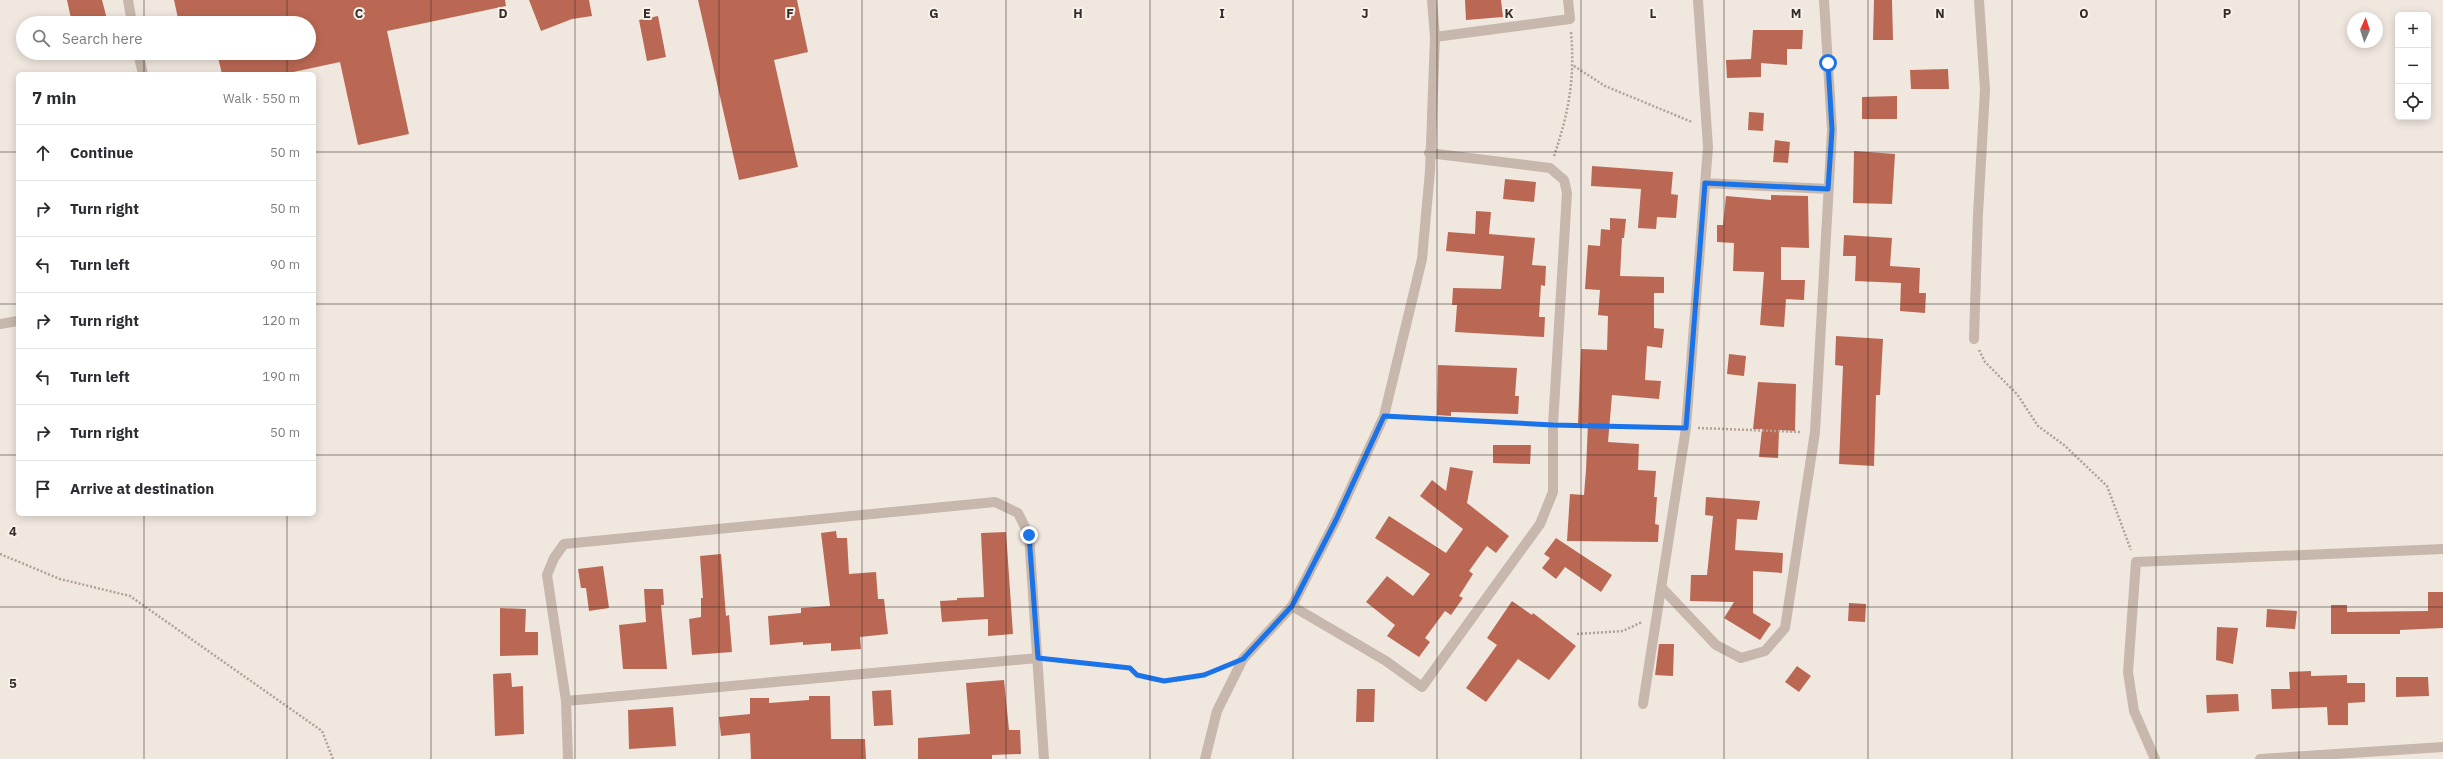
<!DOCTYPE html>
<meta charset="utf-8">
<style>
:root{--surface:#fff;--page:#f2f2f3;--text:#2b2b33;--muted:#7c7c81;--line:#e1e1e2}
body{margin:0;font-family:"IBM Plex Sans",sans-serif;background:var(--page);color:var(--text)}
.controls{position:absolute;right:12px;top:12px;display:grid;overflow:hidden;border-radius:6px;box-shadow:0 2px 10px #0003}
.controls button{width:36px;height:36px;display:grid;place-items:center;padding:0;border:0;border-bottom:1px solid var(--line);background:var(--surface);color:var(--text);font:20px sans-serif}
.compass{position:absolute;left:2347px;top:12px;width:36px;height:36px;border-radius:50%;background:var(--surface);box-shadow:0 2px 10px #0003;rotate:3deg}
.stop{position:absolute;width:12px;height:12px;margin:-9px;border:3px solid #1a73e8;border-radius:50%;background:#fff}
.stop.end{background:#1a73e8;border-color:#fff;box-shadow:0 1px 4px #0008}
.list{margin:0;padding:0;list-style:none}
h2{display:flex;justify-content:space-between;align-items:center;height:52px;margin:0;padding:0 16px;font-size:17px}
h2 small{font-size:13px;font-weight:400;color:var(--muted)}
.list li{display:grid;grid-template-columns:26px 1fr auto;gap:12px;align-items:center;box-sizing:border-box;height:56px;padding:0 16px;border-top:1px solid var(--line)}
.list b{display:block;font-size:15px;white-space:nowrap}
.list em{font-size:13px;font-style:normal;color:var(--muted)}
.icon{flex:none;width:22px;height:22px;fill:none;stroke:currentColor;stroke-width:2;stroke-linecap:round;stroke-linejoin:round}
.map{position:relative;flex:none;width:2443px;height:759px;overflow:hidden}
.search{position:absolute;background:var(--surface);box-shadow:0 2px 10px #0003;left:16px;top:16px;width:300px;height:44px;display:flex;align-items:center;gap:10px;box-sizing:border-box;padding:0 14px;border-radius:22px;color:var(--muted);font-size:15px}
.panel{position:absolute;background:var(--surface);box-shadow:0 2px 10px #0003;left:16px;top:72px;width:300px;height:444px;border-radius:6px}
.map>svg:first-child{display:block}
.building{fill:#ba6853}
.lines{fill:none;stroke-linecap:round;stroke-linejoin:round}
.path{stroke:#b3a196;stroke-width:2.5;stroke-dasharray:2 2;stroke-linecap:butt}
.minor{stroke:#c7b7ac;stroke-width:10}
.route{stroke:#1a73e8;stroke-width:5}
.grid{fill:none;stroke:#362d2a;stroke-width:1;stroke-opacity:0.55}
.grid-label{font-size:13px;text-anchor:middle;font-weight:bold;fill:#362d2a;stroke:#f8f2eb;stroke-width:4;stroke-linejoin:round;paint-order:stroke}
</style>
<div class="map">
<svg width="2443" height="759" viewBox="0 0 2443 759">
<rect width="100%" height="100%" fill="#f0e7df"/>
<!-- building -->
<path class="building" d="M67 0H102L108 23H72Z
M174 0H505L506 6 387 31 409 134 358 145 340 62 284 74H222L217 53H309V23H179Z
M529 0H589L592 16 572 19 541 31Z
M698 0H797L808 52 774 60 798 167 739 180Z
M1465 0H1501L1503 17 1466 20Z
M1874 0H1892L1893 40H1873Z
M658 16 666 57 647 61 639 20Z
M1753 30H1803L1802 49H1787V65L1761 63V77L1727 78 1726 60 1751 59Z
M1948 69 1949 89H1911L1910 70Z
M1897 96V119H1862V97Z
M1749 112 1764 113 1763 131 1748 130Z
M1775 140 1790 142 1788 163 1773 162Z
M1854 151 1895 154 1892 204 1853 203Z
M1592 166 1673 172 1671 194 1678 195 1676 218 1657 217 1656 229 1638 228 1641 189 1591 186Z
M1505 179 1536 182 1534 202 1503 199Z
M1771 195 1808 196 1809 248 1781 247V280H1805L1804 300 1786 299 1784 327 1760 325 1764 272 1733 271 1734 243 1717 242V225H1723L1726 196 1771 200Z
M1476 211 1491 212 1489 234 1535 238 1532 265 1546 266 1545 286 1541 285 1539 317H1545L1544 337 1455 332 1457 305H1452L1453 288 1501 289 1504 256 1446 251 1448 232 1475 234Z
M1610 218 1626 219 1624 238H1622L1620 276 1664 277V293H1654V328L1664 329 1662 348 1647 346 1645 380 1661 381 1659 399 1612 395 1608 442 1639 444 1638 470 1656 471 1654 497H1657L1655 524 1659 525 1658 542 1567 541 1570 494 1584 495 1586 470 1588 423H1578L1581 349 1607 350 1608 316 1598 315 1600 290 1585 289 1588 245 1600 246 1601 229 1610 230Z
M1844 235 1892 238 1890 266 1920 268 1919 293H1926L1925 313 1900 311 1901 283 1855 281 1856 256H1843Z
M1836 336 1883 339 1880 395H1876L1874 466 1839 464 1843 366 1835 365Z
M1729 354 1746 356 1744 376 1727 374Z
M1438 365 1517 368 1515 396H1519L1518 414 1451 412V416L1437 415Z
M1758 382 1796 384 1795 431 1779 430 1778 458 1759 457 1762 429H1753Z
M1493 445H1531L1530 464 1493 463Z
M1450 467 1473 471 1467 503 1509 536 1496 553 1487 546 1469 571 1473 574 1459 596 1463 598 1451 615 1445 611 1425 638 1430 642 1419 657 1387 636 1395 625 1366 602 1387 576 1413 596 1430 574 1375 538 1389 516 1446 553 1463 529 1420 496 1432 480 1446 491Z
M1706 497 1760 501 1757 520 1737 519 1735 550 1783 553 1782 573 1753 571V613L1771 624 1760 640 1724 618 1734 602 1690 601 1691 575H1707L1713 516 1705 515Z
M836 531 837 538H847L849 574 876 572 878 599H884L888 634 860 637 861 649 831 651V643L803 645V642L770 645 768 616 801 613V608L830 606 821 533Z
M1006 532 1013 634 988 636V619L942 622 940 601 957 600V598L984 597 981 533Z
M1556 538 1612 575 1601 592 1565 567 1556 579 1542 568 1550 558 1544 554Z
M721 554 726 616 729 615 732 652 692 655 689 619 701 617V598H703L700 556Z
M603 566 609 608 589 611 586 588H581L578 569Z
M644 589H663L664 605H661L667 669H623L619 625 646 622Z
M2428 592H2443V628L2400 630V634H2331V605H2347V612L2428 611Z
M1512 601 1532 615 1533 613 1576 646 1549 680 1518 659 1486 702 1466 688 1497 645 1487 638Z
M1849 603 1866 604 1865 622 1848 621Z
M500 608 526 609 525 632H538V655L500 656Z
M2267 609 2297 611 2295 629 2266 627Z
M2217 627 2238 628 2233 664 2216 660Z
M1659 644H1674L1673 676 1655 675Z
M1797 666 1811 676 1799 692 1785 682Z
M2311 671V676L2347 675V683H2365V702L2348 703V725H2328L2327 707 2272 709 2271 689H2290L2289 672Z
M511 673 512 687 523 686 524 734 495 736 493 674Z
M2396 677H2428L2429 696 2396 697Z
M1004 680 1009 730H1020L1021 754 992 755V759H918V738L970 734 966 683Z
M1357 689H1375L1374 722H1356Z
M891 690 893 725 874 726 872 691Z
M2238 694 2239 711 2207 713 2206 695Z
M809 696H830L831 739H865L866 759H751L750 733 721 736 719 717 750 714V698H769V703L809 700Z
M673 707 676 746 629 749 628 710Z"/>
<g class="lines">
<!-- path -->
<path class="path" d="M1574 66 1605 86 1692 122
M1554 156C1569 112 1575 78 1571 32
M1979 350 1985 362 2017 394 2038 426 2064 445 2107 486 2131 550
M1398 416 1541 424
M1566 425 1673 427
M1698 428 1801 432
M0 554 60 579 130 596 322 731 333 759
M1577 634 1623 631 1642 622
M1051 659 1130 668C1152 692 1198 678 1224 667"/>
<!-- minor -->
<path class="minor" d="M128 0 132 23
M1435 37 1570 19 1568 0
M138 53 143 74
M1705 183 1828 189
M0 324 18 321
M1974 339 1978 214 1985 90 1979 0
M1662 588 1716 645 1741 658 1765 651 1785 628 1815 432 1832 130 1824 0
M1292 606 1386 661 1422 687 1540 524 1553 492V425L1567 193 1564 180 1550 168 1429 153
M1038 658 566 701 547 575 554 558 564 544 995 502 1018 513 1029 535 1044 759
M566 701 568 759
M1643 704 1686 428 1708 147 1698 0
M1205 759 1217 711 1243 659 1292 606 1336 520 1384 416 1422 259 1430 171 1435 37 1432 0
M2155 759 2134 711 2128 672 2136 562 2443 549
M2260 759 2443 747"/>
</g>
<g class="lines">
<!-- route -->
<path class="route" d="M1029 535 1038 658 1130 668 1137 675 1164 681 1204 675 1243 659 1292 606 1336 520 1384 416 1553 425 1686 428 1705 183 1828 189 1832 130 1828 63"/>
</g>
<!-- grid -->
<path class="grid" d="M144 0V23M287 0V23M431 0V759M575 0V759M719 0V759M862 0V759M1006 0V759M1150 0V759M1293 0V759M1437 0V759M1581 0V759M1724 0V759M1868 0V759M2012 0V759M2156 0V759M2299 0V759M144 53V74M287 53V74M0 152H18M314 152H2443M0 304H18M314 304H2443M0 455H18M314 455H2443M144 514V759M287 514V759M0 607H2443"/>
<g class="grid-label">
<text x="359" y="18">C</text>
<text x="503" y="18">D</text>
<text x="647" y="18">E</text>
<text x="790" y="18">F</text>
<text x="934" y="18">G</text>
<text x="1078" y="18">H</text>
<text x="1222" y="18">I</text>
<text x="1365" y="18">J</text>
<text x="1509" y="18">K</text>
<text x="1653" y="18">L</text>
<text x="1796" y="18">M</text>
<text x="1940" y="18">N</text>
<text x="2084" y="18">O</text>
<text x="2227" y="18">P</text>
<text x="13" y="536">4</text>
<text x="13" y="688">5</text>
</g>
</svg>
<div class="controls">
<button>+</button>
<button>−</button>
<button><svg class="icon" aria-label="locate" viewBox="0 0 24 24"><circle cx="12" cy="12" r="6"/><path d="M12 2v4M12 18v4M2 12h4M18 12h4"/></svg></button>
</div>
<svg class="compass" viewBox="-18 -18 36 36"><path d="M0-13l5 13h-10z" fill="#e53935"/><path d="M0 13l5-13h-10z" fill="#7c7c81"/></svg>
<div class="stop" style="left:1828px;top:63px"></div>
<div class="stop end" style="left:1029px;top:535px"></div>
<div class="search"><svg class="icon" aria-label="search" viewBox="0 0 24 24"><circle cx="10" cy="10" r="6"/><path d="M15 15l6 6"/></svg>Search here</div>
<section class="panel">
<h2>7 min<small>Walk · 550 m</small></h2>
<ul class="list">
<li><svg class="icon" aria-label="ahead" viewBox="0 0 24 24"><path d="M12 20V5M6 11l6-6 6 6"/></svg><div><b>Continue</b></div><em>50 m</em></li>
<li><svg class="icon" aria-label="right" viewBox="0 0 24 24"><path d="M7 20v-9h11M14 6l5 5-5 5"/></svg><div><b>Turn right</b></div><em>50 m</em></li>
<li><svg class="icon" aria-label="left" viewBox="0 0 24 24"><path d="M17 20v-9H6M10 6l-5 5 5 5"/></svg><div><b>Turn left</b></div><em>90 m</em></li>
<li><svg class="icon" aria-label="right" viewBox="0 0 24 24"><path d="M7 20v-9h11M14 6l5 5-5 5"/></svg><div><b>Turn right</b></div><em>120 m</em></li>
<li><svg class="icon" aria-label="left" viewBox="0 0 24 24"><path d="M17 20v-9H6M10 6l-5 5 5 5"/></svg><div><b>Turn left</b></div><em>190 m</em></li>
<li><svg class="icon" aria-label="right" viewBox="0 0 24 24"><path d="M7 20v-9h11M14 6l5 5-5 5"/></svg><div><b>Turn right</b></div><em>50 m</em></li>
<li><svg class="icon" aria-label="arrive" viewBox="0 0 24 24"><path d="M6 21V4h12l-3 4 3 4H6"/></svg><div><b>Arrive at destination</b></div></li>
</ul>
</section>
</div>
